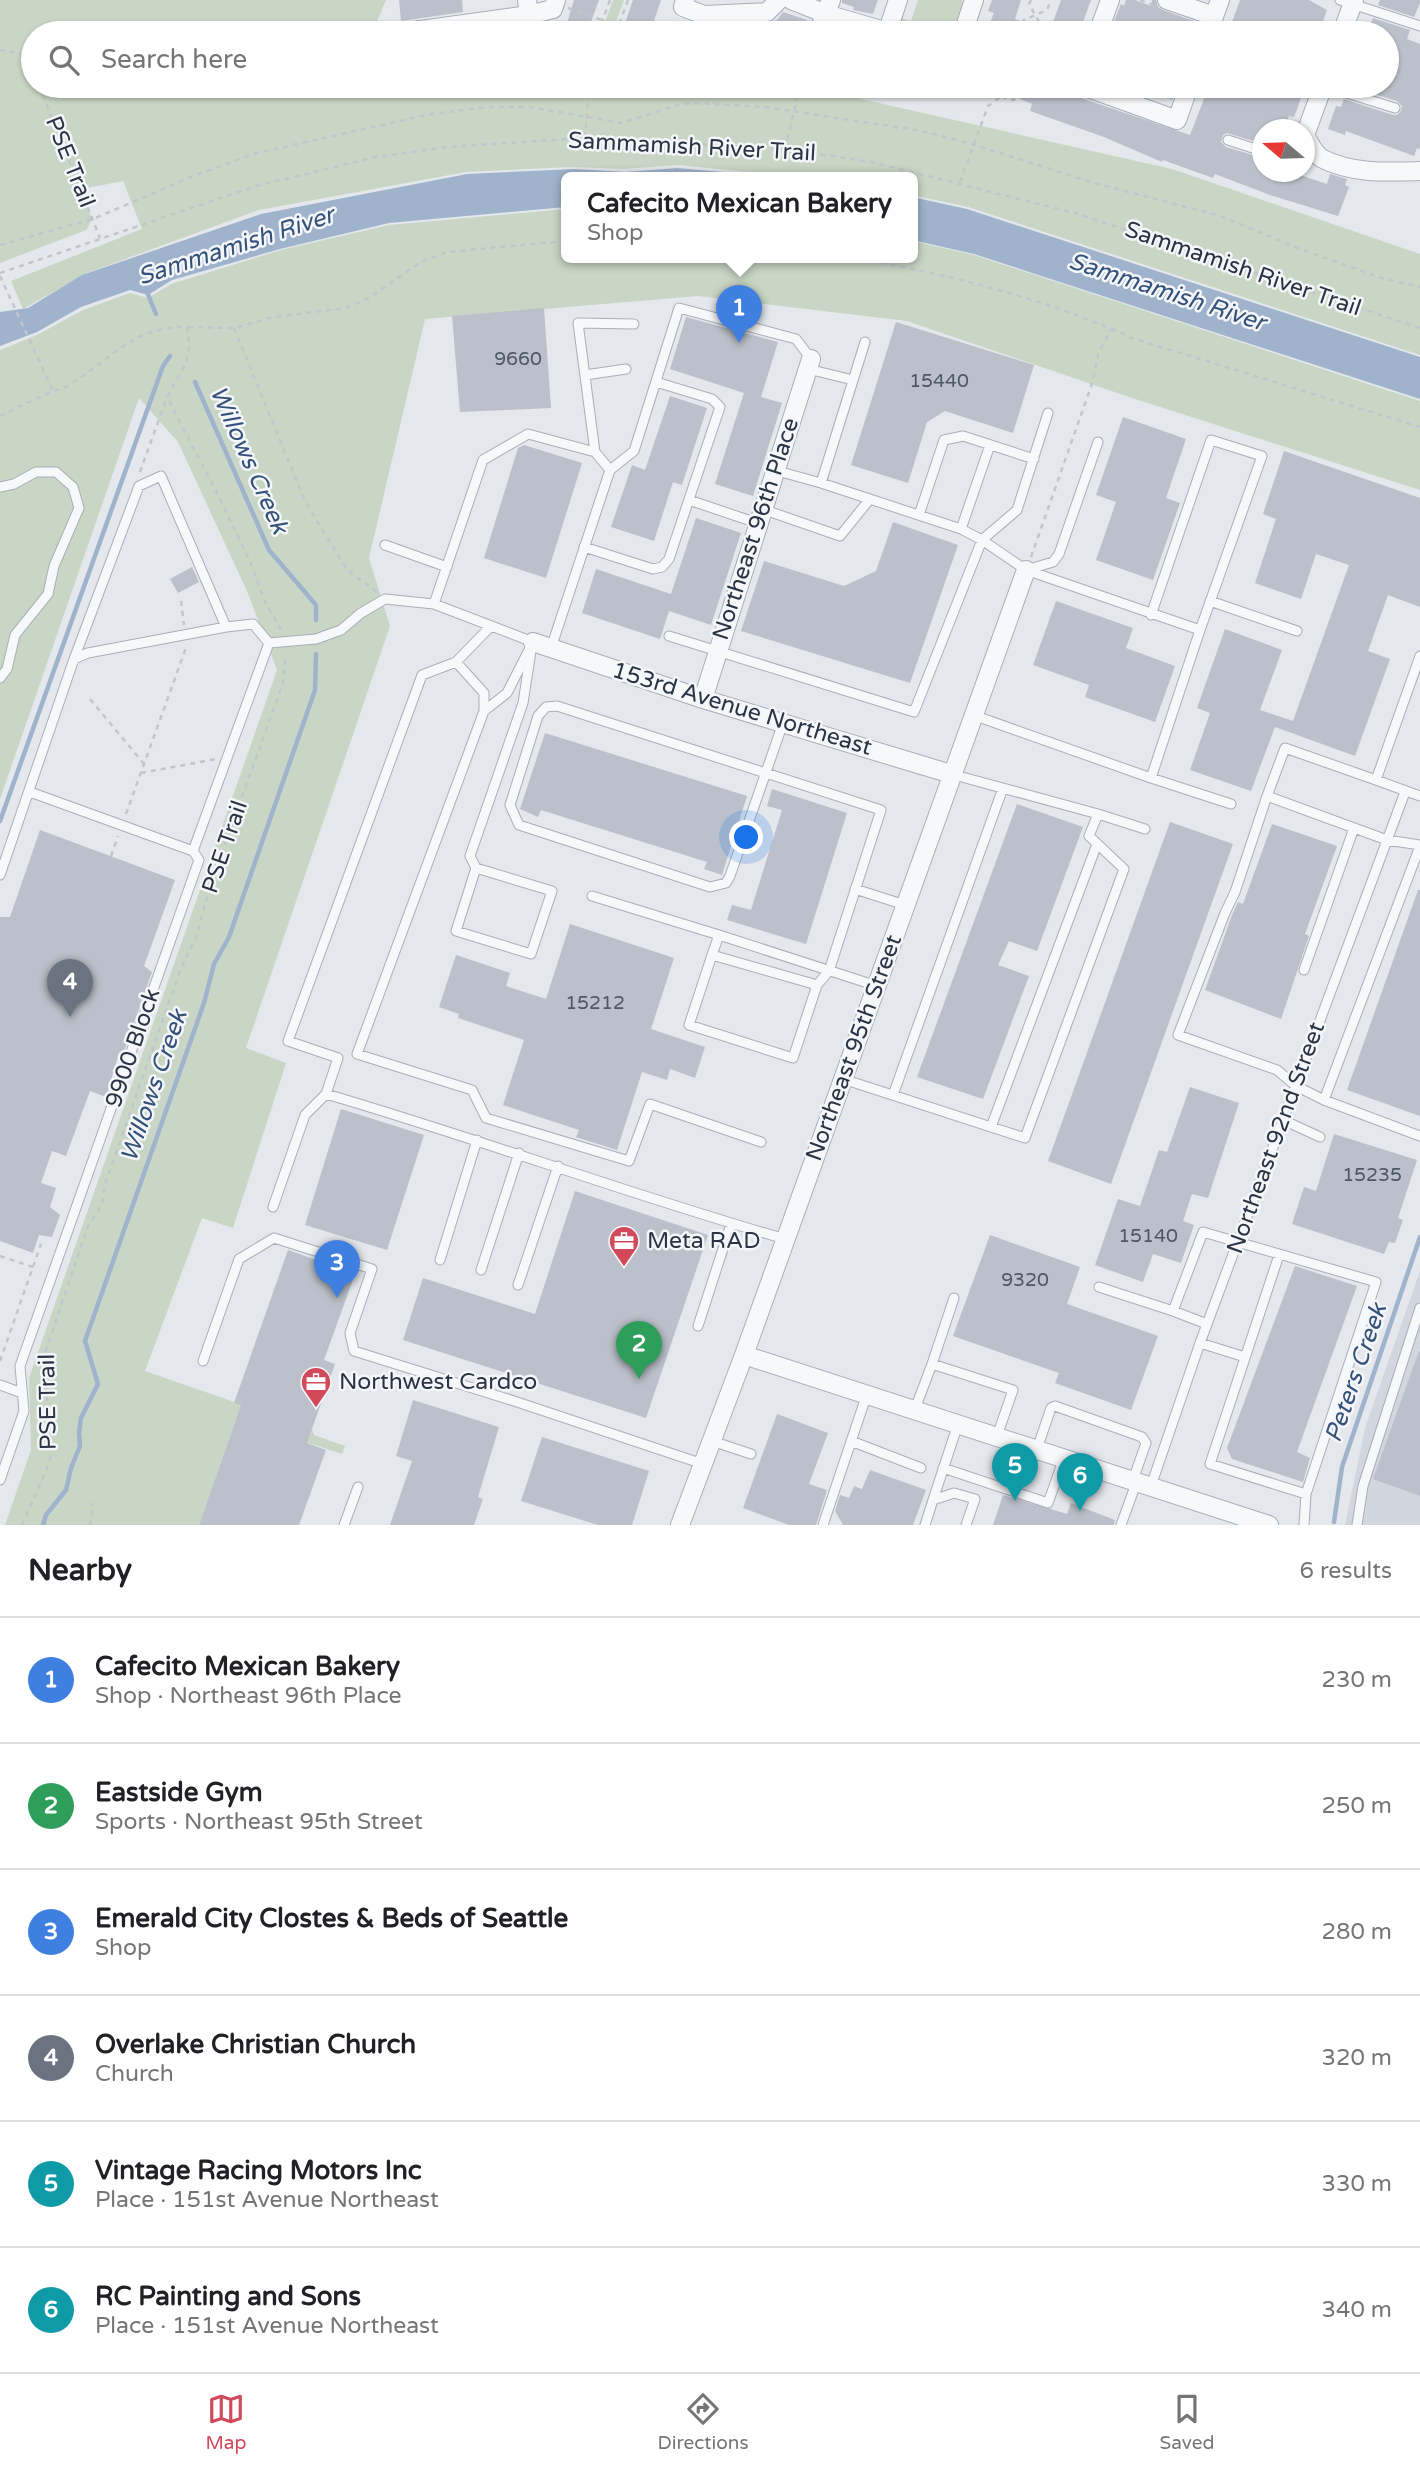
<!DOCTYPE html>
<meta charset="utf-8">
<style>
:root{--surface:#fff;--page:#f6f6f6;--text:#202124;--muted:#757577;--line:#e0e0e0;--accent:#d1495b}
body{margin:0;font-family:"Varela Round",sans-serif;background:var(--page);color:var(--text)}
.compass{position:absolute;left:1252px;top:119px;width:63px;height:63px;border-radius:50%;background:var(--surface);box-shadow:0 2px 5px #0004;rotate:289deg}
.you{position:absolute;left:747px;top:838px;width:24px;height:24px;margin:-18px;border:5px solid #fff;border-radius:50%;background:#1a73e8;box-shadow:0 0 0 10px #1a73e833}
.badge{display:grid;place-items:center;width:46px;height:46px;border-radius:50%;background:var(--accent);color:#fff;font-size:23px;font-weight:700}
.pin{position:absolute;translate:-50% -58px;filter:drop-shadow(0 2px 4px #0008)}
.pin::after{content:'';position:absolute;top:37px;width:24px;height:21px;background:inherit;clip-path:polygon(0 0,100% 0,50% 100%)}
.popup{position:absolute;left:561px;top:172px;width:357px;height:91px;box-sizing:border-box;display:grid;place-content:center;border-radius:10px;background:var(--surface);filter:drop-shadow(0 2px 5px #0005);font-size:23px;white-space:nowrap;color:var(--muted)}
.popup b{font-size:26px;color:var(--text)}
.popup::after{content:'';position:absolute;left:50%;top:100%;margin-left:-14px;border:14px solid transparent;border-top-color:var(--surface)}
.list{margin:0;padding:0;list-style:none}
h2{display:flex;justify-content:space-between;align-items:center;height:91px;margin:0;padding:0 28px;font-size:30px}
h2 small{font-size:23px;font-weight:400;color:var(--muted)}
.list li{display:grid;grid-template-columns:46px 1fr auto;gap:21px;align-items:center;box-sizing:border-box;height:126px;padding:0 28px;border-top:2px solid var(--line)}
.list b{display:block;font-size:26px;white-space:nowrap}
.list p{margin:0;font-size:23px;white-space:nowrap;color:var(--muted)}
.list em{font-size:23px;font-style:normal;color:var(--muted)}
.icon{flex:none;width:38px;height:38px;fill:none;stroke:currentColor;stroke-width:2;stroke-linecap:round;stroke-linejoin:round}
.map{position:relative;flex:none;width:1420px;height:1525px;overflow:hidden}
.search{position:absolute;background:var(--surface);box-shadow:0 2px 5px #0004;left:21px;right:21px;top:21px;height:77px;display:flex;align-items:center;gap:18px;box-sizing:border-box;padding:0 24px;border-radius:38px;color:var(--muted);font-size:26px}
.sheet{height:847px;background:var(--surface)}
nav{display:flex;justify-content:space-around;align-items:center;box-sizing:border-box;height:98px;border-top:2px solid var(--line);background:var(--surface);font-size:19px;color:var(--muted)}
nav a{display:grid;justify-items:center;gap:4px}
nav .on{color:var(--accent)}
.map>svg:first-child{display:block}
.built{fill:#d2d6de}
.green{fill:#c9d6c5}
.water{fill:#9fb4cc}
.lines{fill:none;stroke-linecap:round;stroke-linejoin:round}
.stream{stroke:#9fb4cc;stroke-width:4.5}
.building{fill:#bbc0ca}
.lane-casing{stroke:#a9aeb7;stroke-width:11}
.street-casing{stroke:#a9aeb7;stroke-width:20}
.path{stroke:#c2c5cb;stroke-width:2.5;stroke-dasharray:5 5;stroke-linecap:butt}
.lane{stroke:#f7f8fa;stroke-width:9}
.street{stroke:#f7f8fa;stroke-width:18}
.labels{text-anchor:middle;dominant-baseline:central;stroke-width:5;stroke-linejoin:round;paint-order:stroke}
.number-label{font-size:19px;fill:#4f5766}
.street-label{font-size:23px;fill:#2b3445;stroke:#f4f6f9}
.poi-label{font-size:23px;fill:#2b3445;stroke:#f4f6f9;text-anchor:start}
.water-label{font-size:24px;font-style:italic;fill:#34527a;stroke:#f4f6f9}
</style>
<div class="map">
<svg width="1420" height="1525" viewBox="0 0 1420 1525">
<rect width="100%" height="100%" fill="#e4e7ec"/>
<!-- built -->
<path class="built" d="M1420 1271V1525H1345L1365 1428Z"/>
<!-- green -->
<path class="green" d="M0 0H386L372 33H33V86H349L346 93 420 86H803L1172 169 1420 254V355L968 207 912 195V177H801L678 165 624 169 571 167 466 172 259 210 87 273 23 309 11 281 142 229 123 181 82 189C86 203 97 217 86 230L0 263Z
M613 0H624L612 33H601Z
M918 0H962L964 5 954 33H914L898 30 900 18 911 21Z
M566 209V257H912V241L974 255 1420 401V490L1129 397 907 321 698 296 425 319 369 558 390 626 246 1048 286 1063 233 1228 202 1218 145 1371 312 1429 314 1435 345 1446 342 1454 236 1419 199 1525H5L31 1450 29 1378 277 670 247 591 178 442 139 398 0 799V350L37 335 83 310 130 293 148 298 171 284 281 250 389 225Z"/>
<!-- water -->
<path class="water" d="M677 168 782 177H566V207L389 223 280 249 172 280 148 295 130 290 81 307 37 332 0 346V312L28 308 82 275 261 214 467 174 575 169 625 172Z
M912 197 967 209 1420 357V399L974 254 912 240Z"/>
<g class="lines">
<!-- stream -->
<path class="stream" d="M147 292 156 314
M195 382 269 550 316 605V620
M0 821 163 366 170 356
M1334 1522 1342 1467 1420 1237
M43 1525 46 1515 66 1490 71 1468 80 1446 79 1433 81 1418 98 1384 85 1341 204 1003 214 964 229 937 315 690 316 654"/>
</g>
<!-- building -->
<path class="building" d="M399 0H462L463 12 401 21Z
M574 0H599L587 33H564Z
M633 0H661L650 33H636L623 29Z
M842 0H878L873 14 853 10 854 7 842 3Z
M992 0H1021L1015 19 1020 21 1015 33H986L994 13 988 11Z
M1061 0H1091L1079 33H1049Z
M1126 0H1135L1151 6 1152 0H1156L1158 7 1163 10 1197 22 1193 33H1144L1114 22 1121 4 1124 6Z
M1240 0H1309L1327 10 1319 33H1239L1229 30Z
M1380 0H1420V3L1414 17 1378 5Z
M783 12 807 20 802 33H763L767 23 777 20Z
M1373 18 1410 30 1407 39 1420 44V149L1417 148 1414 156 1346 131 1345 135 1328 129 1336 106 1341 107 1344 99 1393 115H1397L1401 111 1402 106 1397 101 1348 86H1387V33H1367Z
M1025 86H1053L1052 90 1074 98 1075 96 1190 135 1209 86H1300L1298 92 1302 94 1298 107 1294 117 1289 116 1284 130H1263V144L1227 133 1223 135 1221 142 1226 147 1263 158V172H1291L1327 184 1330 174 1347 179 1345 185 1349 187 1338 216 1270 195 1215 174 1213 178 1163 160 1162 162 1104 137 1030 111 1032 104 1020 99Z
M1136 86H1177L1172 100Z
M544 308 551 408 460 412 452 316Z
M686 317 778 342 761 397 782 403 753 496 715 484 744 393 670 369Z
M896 322 1034 365 1013 433 945 411 927 422 908 483 851 465Z
M670 396 707 408 682 485 673 482 654 541 611 527 632 465 645 470Z
M1123 417 1186 439 1166 498 1180 503 1153 580 1096 560 1116 502 1096 495Z
M524 445 582 463 546 578 484 558 518 448Z
M1284 451 1420 498V607L1388 595 1368 651 1390 659 1355 756 1275 727 1251 791 1190 770 1210 713 1197 708 1225 629 1282 650 1260 710 1293 721 1349 565 1316 554 1301 599 1255 583 1276 519 1263 514Z
M696 518 741 533 711 625 669 611 660 639 582 613 596 569 671 594Z
M893 522 958 545 910 683 741 631 764 561 844 586 876 571Z
M192 567 199 582 178 593 170 579Z
M1056 601 1133 628 1126 648 1175 666 1155 722 1085 697 1089 685 1033 665Z
M545 733 747 796 722 875 704 869 707 862 541 810 538 817 520 809Z
M772 789 847 813 806 944 727 920 732 905 751 910 782 810 767 806Z
M1017 804 1083 827 1037 951 1009 941 998 965 1029 976 983 1099 917 1077Z
M1170 822 1233 844 1111 1184 1048 1161Z
M1272 824 1337 846 1305 934 1309 936 1281 1019 1205 990 1232 915 1238 902 1243 904Z
M40 830 175 880 144 966 152 972 121 1060H117L106 1097 90 1091 66 1156 52 1151 41 1183 56 1188 50 1207 60 1215 52 1237 39 1235 33 1253 0 1241V917H10Z
M1418 890H1420V1116L1347 1090Z
M570 924 674 958 651 1029 705 1047 695 1078 670 1069 667 1080 642 1072 617 1150 576 1137 579 1130 503 1105 524 1040 458 1018 459 1014 439 1007 456 955 510 973 506 986 546 999Z
M1190 1087 1239 1103 1208 1198 1192 1194 1183 1221 1194 1225 1181 1263 1153 1254 1143 1282 1095 1265 1118 1199 1140 1206 1159 1150 1167 1152Z
M341 1109 424 1135 387 1250 305 1225Z
M1334 1134 1417 1160 1398 1218 1403 1220 1395 1243 1389 1242 1384 1254 1292 1224 1304 1187 1316 1191Z
M575 1191 708 1235 646 1418 403 1340 423 1278 535 1314Z
M990 1235 1080 1267 1067 1304 1158 1336 1131 1410 1055 1383 1059 1373 953 1336Z
M288 1250 355 1274 324 1360 335 1364 307 1443 326 1450 299 1525H199L241 1405 234 1403Z
M1295 1266 1357 1286 1297 1452 1310 1458 1303 1482 1232 1459 1227 1448Z
M1419 1351 1420 1352V1496L1373 1479Z
M413 1400 499 1427 478 1497 483 1499 474 1525H390L412 1461 396 1456Z
M777 1414 828 1433 809 1484 827 1490 816 1525H789L743 1508Z
M542 1437 649 1471 632 1525H598L521 1501Z
M870 1470 926 1490 913 1525H843L835 1511 840 1495 849 1498 854 1486 862 1489Z
M1003 1495 1067 1514 1071 1503 1115 1520 1114 1525H993Z"/>
<g class="lines">
<!-- lane casing -->
<g class="lane-casing">
<path id="lane" d="M1340 0 1420 26
M1324 86 1395 108
M1228 140 1262 151
M808 369 853 380
M585 375 626 369
M595 452 578 323 634 324
M774 470 821 483 865 342
M821 483 961 529 982 540 1017 510 1048 413
M0 487 14 484 36 472H56L73 487 79 508 54 566 48 594 15 635 7 669 0 678
M689 500 757 523
M762 509 840 536 870 499
M919 515 944 440 963 436 1034 459
M961 529 990 445
M385 545 447 567
M584 547 653 569 662 567 669 559 720 407 712 399 656 382
M1026 570 1053 562 1059 554 1098 442
M1210 601 1297 631
M434 604 483 460 528 434 595 452 610 470
M1200 630 1151 778 1231 804
M669 636 914 712 982 540 1026 570 1200 630 1262 456 1211 440 1151 615
M533 642 507 693 484 711 357 1054 472 1090 486 1118 629 1161 650 1104 761 1142
M269 643 316 639 341 630 361 613 385 599 434 604 533 642
M551 648 610 470 634 451 679 308 796 339 811 359
M1420 656 1376 780 1285 748 1267 796 1387 840 1420 845
M74 659 88 653 226 627
M456 662 491 626
M973 715 1151 778
M783 723 730 876 726 883 710 887 519 825 510 805 538 716 546 707 557 706 881 810 829 971 817 985 712 955 689 1025 793 1058 817 985
M1376 780 1420 796
M30 792 193 851
M1267 796 1235 892 1225 913 1178 1035 1277 1070 1296 1086 1324 1100
M1098 814 1145 829
M1420 846 1324 1100 1420 1136
M476 868 552 891 531 954 456 931 476 868 470 856 523 703 531 651
M0 875 74 659 139 486 161 476 226 627 253 624 269 643 193 851 199 860 20 1366 24 1411 0 1480
M855 889 905 905
M592 896 719 935 712 955
M719 935 877 986
M1304 970 1354 828
M843 1079 1025 1138 1124 869 1089 836 1098 814 951 774
M326 1094C480 1139 631 1195 785 1239
M893 1095 1003 788
M1283 1120 1320 1137
M991 1127 1097 844
M273 1207 305 1115 326 1094 338 1058 288 1041 422 675 456 662 484 693V711
M1279 1255 1210 1464 1306 1494
M440 1260 477 1140
M481 1270 519 1153
M518 1285 558 1166
M1099 1287 1173 1311 1203 1232 1376 1282 1306 1494 1304 1525
M1173 1311 1207 1324
M698 1326 731 1224
M1200 1343 1245 1357
M203 1361 239 1259 274 1238 372 1269 350 1333 354 1351 514 1401 703 1464
M932 1364 954 1298
M0 1385 22 1393
M915 1409 932 1364 1013 1390 997 1436
M958 1424 933 1500 954 1493 975 1499 966 1525
M712 1441 751 1454
M851 1441 921 1468
M1037 1449 1051 1408 1055 1406 1142 1437 1146 1443 1133 1480
M943 1468 1048 1503 1064 1458
M1151 1486 1200 1343 1405 792
M344 1525 358 1487
M823 1525 867 1394
M925 1525 933 1500
M1121 1525 1137 1481
M1357 1525 1363 1486 1420 1308"/>
</g>
<!-- street casing -->
<g class="street-casing">
<path id="street" d="M527 0 529 15 553 9 556 0
M685 0 683 7 704 15 767 12 779 0
M791 0 826 14 891 33
M1167 0 1214 16
M399 33 529 15
M818 33 831 0
M887 33 898 0
M963 33 974 0
M1098 33 1110 0
M1208 33 1220 0
M1342 33 1354 0
M1083 86 1177 120 1189 86
M1323 86 1305 135C1309 143 1314 153 1321 158 1351 174 1388 172 1420 171
M533 642 703 699 951 774
M703 699 811 359
M744 1355 1269 1525
M680 1525 744 1355 1026 570"/>
</g>
<!-- path -->
<path class="path" d="M1031 0 1029 4 1042 27 1040 33
M1140 0 1153 5
M568 8 602 20
M1118 29 1131 33
M598 33 610 0
M616 33 628 0
M1019 33 1024 20 1047 10 1051 0
M0 50 27 55 33 70
M39 86 100 238
M1001 86 1002 96 1008 100H1014L1022 86
M585 138 589 86
M785 149 800 86
M960 182 988 106 1002 96
M0 245 93 219 191 177 253 154 431 114 488 107H530L622 123 674 106 694 103 764 107 922 131 972 144 1094 183 1218 215 1300 249 1382 278 1420 287
M841 257C936 270 1045 298 1132 338L1420 427
M0 273 256 186 376 157 446 147 585 138 785 149 872 162 1075 213 1420 328
M0 276 53 391
M188 327 234 328 274 317 346 308 369 298 421 262 447 252 566 241
M234 328 305 501 347 570 377 592
M0 416C16 408 33 400 49 393 56 390 63 389 69 385 112 359 132 326 187 327 194 361 181 369 167 397L221 501 248 557 266 604 282 631
M140 472 167 397
M1031 557 1093 381 1098 354 1111 329
M181 601 184 625
M90 699 144 764
M141 773 216 759
M126 814 187 645
M111 856 118 836
M0 1256 33 1267
M0 1361 41 1244
M22 1525 46 1471 52 1451 43 1359 88 1226 102 1205 105 1184 180 971 196 937 212 880 283 683 286 654
M90 1525 93 1503"/>
<!-- lane -->
<use href="#lane" class="lane"/>
<!-- street -->
<use href="#street" class="street"/>
</g>
<!-- icons -->
<defs>
<g id="office-pin" transform="scale(1.575)"><path d="M0 17L-7.5 6A9.5 9.5 0 1 1 7.5 6Z" fill="#d1495b" stroke="#f4f6f9"/><path d="M-6-3h4V-5.5h4V-3h4V5H-6ZM-1-4.5V-3h2v-1.5ZM-6 0V1H6V0Z" fill="#fff"/></g>
</defs>
<g fill-rule="evenodd">
<use href="#office-pin" x="624" y="1241"/>
<use href="#office-pin" x="316" y="1382"/>
</g>
<g class="labels">
<!-- number labels -->
<g class="number-label">
<text x="518" y="359">9660</text>
<text x="939" y="381">15440</text>
<text x="595" y="1003">15212</text>
<text x="1372" y="1175">15235</text>
<text x="1148" y="1236">15140</text>
<text x="1025" y="1280">9320</text>
</g>
<!-- street labels -->
<g class="street-label">
<text transform="translate(692 147) rotate(3)">Sammamish River Trail</text>
<text transform="translate(70 162) rotate(68)">PSE Trail</text>
<text transform="translate(1243 269) rotate(19)">Sammamish River Trail</text>
<text transform="translate(756 529) rotate(-72)">Northeast 96th Place</text>
<text transform="translate(742 709) rotate(17)">153rd Avenue Northeast</text>
<text transform="translate(225 847) rotate(-71)">PSE Trail</text>
<text transform="translate(133 1048) rotate(-71)">9900 Block</text>
<text transform="translate(854 1048) rotate(-70)">Northeast 95th Street</text>
<text transform="translate(1276 1138) rotate(-70)">Northeast 92nd Street</text>
<text transform="translate(48 1402) rotate(-91)">PSE Trail</text>
</g>
<!-- poi labels -->
<g class="poi-label">
<text x="647" y="1241">Meta RAD</text>
<text x="339" y="1382">Northwest Cardco</text>
</g>
<!-- water labels -->
<g class="water-label">
<text transform="translate(236 246) rotate(-18)">Sammamish River</text>
<text transform="translate(1167 292) rotate(18)">Sammamish River</text>
<text transform="translate(249 460) rotate(66)">Willows Creek</text>
<text transform="translate(154 1086) rotate(-71)">Willows Creek</text>
<text transform="translate(1356 1373) rotate(-71)">Peters Creek</text>
</g>
</g>
</svg>
<svg class="compass" viewBox="-18 -18 36 36"><path d="M0-13l5 13h-10z" fill="#e53935"/><path d="M0 13l5-13h-10z" fill="#757577"/></svg>
<div class="you"></div>
<div class="pin badge" style="left:739px;top:343px;background:#3f7fe0">1</div>
<div class="popup"><b>Cafecito Mexican Bakery</b>Shop</div>
<div class="pin badge" style="left:639px;top:1379px;background:#2e9e5b">2</div>
<div class="pin badge" style="left:337px;top:1298px;background:#3f7fe0">3</div>
<div class="pin badge" style="left:70px;top:1017px;background:#6b7280">4</div>
<div class="pin badge" style="left:1015px;top:1501px;background:#0f9aa8">5</div>
<div class="pin badge" style="left:1080px;top:1511px;background:#0f9aa8">6</div>
<div class="search"><svg class="icon" aria-label="search" viewBox="0 0 24 24"><circle cx="10" cy="10" r="6"/><path d="M15 15l6 6"/></svg>Search here</div>
</div>
<section class="sheet">
<h2>Nearby<small>6 results</small></h2>
<ul class="list">
<li><span class="badge" style="background:#3f7fe0">1</span><div><b>Cafecito Mexican Bakery</b><p>Shop · Northeast 96th Place</p></div><em>230 m</em></li>
<li><span class="badge" style="background:#2e9e5b">2</span><div><b>Eastside Gym</b><p>Sports · Northeast 95th Street</p></div><em>250 m</em></li>
<li><span class="badge" style="background:#3f7fe0">3</span><div><b>Emerald City Clostes &amp; Beds of Seattle</b><p>Shop</p></div><em>280 m</em></li>
<li><span class="badge" style="background:#6b7280">4</span><div><b>Overlake Christian Church</b><p>Church</p></div><em>320 m</em></li>
<li><span class="badge" style="background:#0f9aa8">5</span><div><b>Vintage Racing Motors Inc</b><p>Place · 151st Avenue Northeast</p></div><em>330 m</em></li>
<li><span class="badge" style="background:#0f9aa8">6</span><div><b>RC Painting and Sons</b><p>Place · 151st Avenue Northeast</p></div><em>340 m</em></li>
</ul>
</section>
<nav>
<a class="on"><svg class="icon" aria-label="map" viewBox="0 0 24 24"><path d="M3 6l6-2 6 2 6-2v14l-6 2-6-2-6 2zM9 4v14M15 6v14"/></svg>Map</a>
<a><svg class="icon" aria-label="directions" viewBox="0 0 24 24"><path d="M12 3l9 9-9 9-9-9zM9 14v-3h6M13 9l2 2-2 2"/></svg>Directions</a>
<a><svg class="icon" aria-label="saved" viewBox="0 0 24 24"><path d="M7 4h10v16l-5-4-5 4z"/></svg>Saved</a>
</nav>
